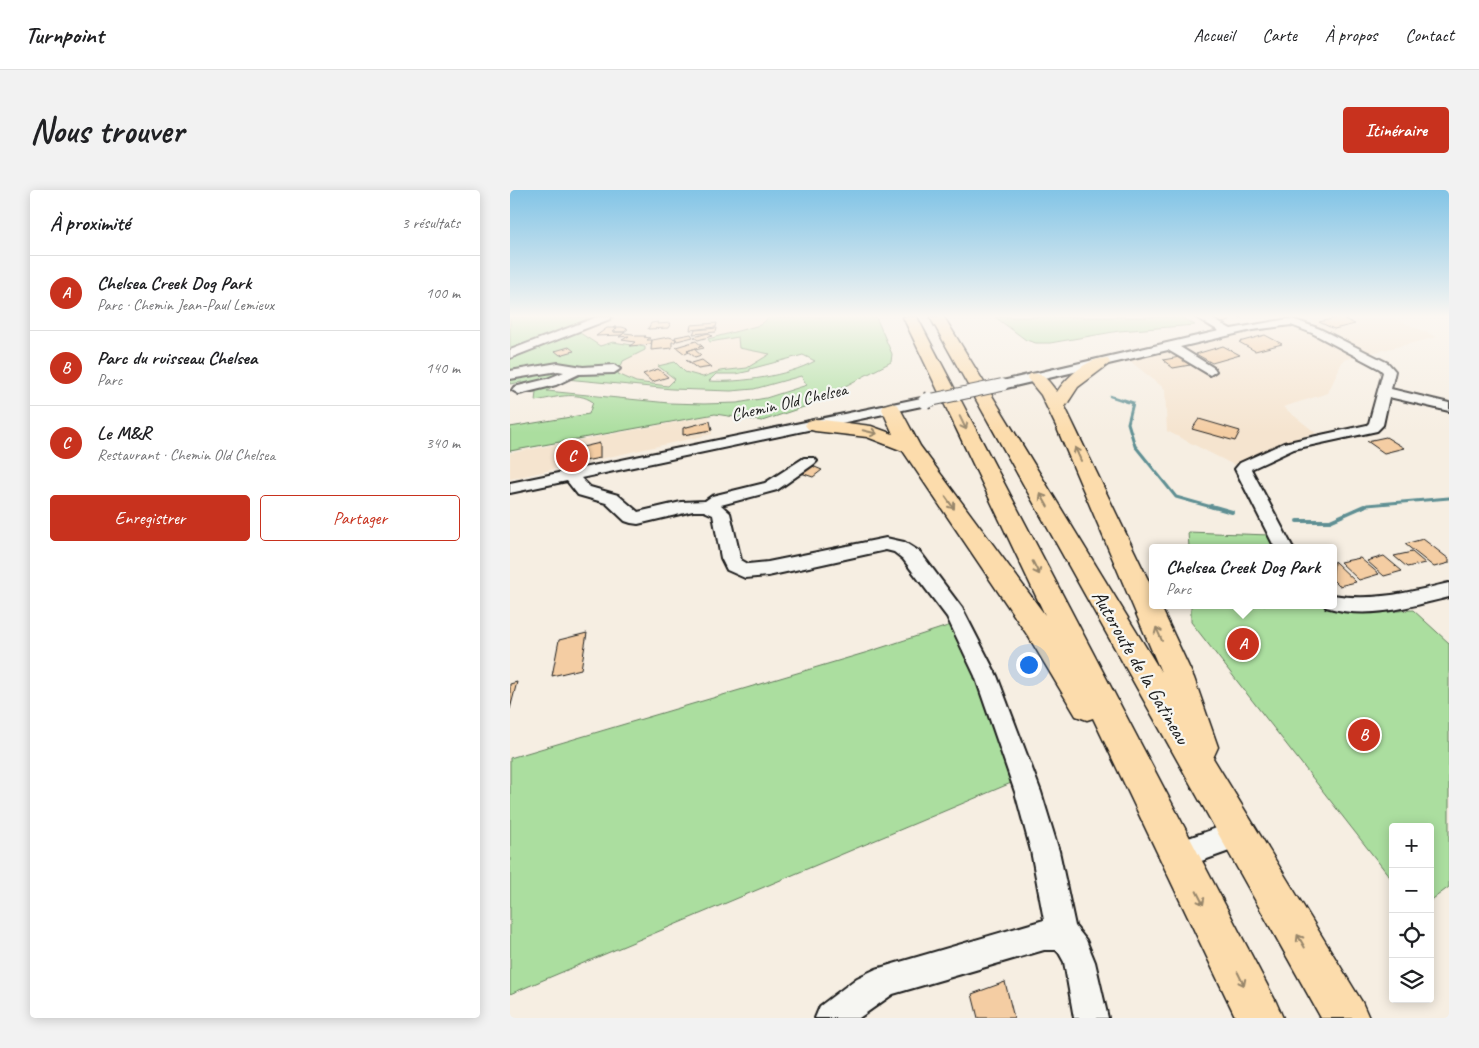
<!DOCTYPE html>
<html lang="fr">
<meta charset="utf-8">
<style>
:root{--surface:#fff;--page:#f2f2f2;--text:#202124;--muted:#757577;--line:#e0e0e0;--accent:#c8321e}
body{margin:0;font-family:Caveat,sans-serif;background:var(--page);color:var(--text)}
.controls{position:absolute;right:15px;bottom:15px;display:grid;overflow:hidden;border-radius:5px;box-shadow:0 2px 12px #0003}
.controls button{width:45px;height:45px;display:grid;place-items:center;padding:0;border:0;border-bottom:1px solid var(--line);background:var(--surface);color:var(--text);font:25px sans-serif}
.you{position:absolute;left:518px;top:474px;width:18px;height:18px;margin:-12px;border:4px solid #fff;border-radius:50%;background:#1a73e8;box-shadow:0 0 0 8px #1a73e833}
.badge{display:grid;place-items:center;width:32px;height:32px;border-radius:50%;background:var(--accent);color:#fff;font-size:16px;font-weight:700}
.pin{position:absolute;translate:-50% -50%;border:2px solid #fff;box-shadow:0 1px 5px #0006}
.popup{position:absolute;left:639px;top:354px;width:188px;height:65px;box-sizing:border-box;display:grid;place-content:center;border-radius:5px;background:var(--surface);filter:drop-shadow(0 1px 4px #0005);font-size:16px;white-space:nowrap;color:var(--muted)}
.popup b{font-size:19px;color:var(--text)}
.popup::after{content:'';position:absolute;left:50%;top:100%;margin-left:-10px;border:10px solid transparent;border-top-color:var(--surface)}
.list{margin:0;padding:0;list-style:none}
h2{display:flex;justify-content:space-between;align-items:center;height:65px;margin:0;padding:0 20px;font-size:21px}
h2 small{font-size:16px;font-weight:400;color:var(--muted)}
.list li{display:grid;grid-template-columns:32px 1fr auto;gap:15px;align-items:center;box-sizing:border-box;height:75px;padding:0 20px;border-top:1px solid var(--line)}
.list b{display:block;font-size:19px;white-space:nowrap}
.list p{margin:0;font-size:16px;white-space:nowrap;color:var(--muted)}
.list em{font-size:16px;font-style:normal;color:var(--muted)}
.actions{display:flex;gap:10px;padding:15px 20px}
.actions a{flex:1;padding:11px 0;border:1px solid var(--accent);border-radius:5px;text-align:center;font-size:18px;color:var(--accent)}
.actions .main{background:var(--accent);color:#fff}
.icon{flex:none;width:28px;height:28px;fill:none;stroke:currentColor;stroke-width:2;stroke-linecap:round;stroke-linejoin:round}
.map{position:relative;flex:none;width:939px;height:828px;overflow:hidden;border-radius:5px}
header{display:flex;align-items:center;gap:30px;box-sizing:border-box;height:70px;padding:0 25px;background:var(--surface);border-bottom:1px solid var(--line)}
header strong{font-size:24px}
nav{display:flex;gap:28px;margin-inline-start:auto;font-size:18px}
.intro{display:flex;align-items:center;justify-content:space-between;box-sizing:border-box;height:120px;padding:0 30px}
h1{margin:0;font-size:35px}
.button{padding:12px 22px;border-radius:5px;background:var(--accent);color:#fff;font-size:18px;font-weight:700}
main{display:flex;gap:30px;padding:0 30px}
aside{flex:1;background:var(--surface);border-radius:5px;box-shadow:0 2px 12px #0003}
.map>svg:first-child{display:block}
.built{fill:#f5e4cf}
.green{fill:#abde9f;stroke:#647d5e;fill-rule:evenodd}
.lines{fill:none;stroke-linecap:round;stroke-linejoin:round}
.stream-far2{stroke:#5e8f93;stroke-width:2.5}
.stream-far1{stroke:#5e8f93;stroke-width:3}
.stream{stroke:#5e8f93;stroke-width:4}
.building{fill:#f4cda3;stroke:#1c1c1c}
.minor-casing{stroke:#1c1c1c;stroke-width:4}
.highway-casing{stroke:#1c1c1c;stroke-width:3}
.minor{fill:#f6f6f2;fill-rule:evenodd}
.highway{fill:#fcdcac;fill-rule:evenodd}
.minor-bridge-far1-casing{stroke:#1c1c1c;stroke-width:14;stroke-linecap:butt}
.minor-bridge-casing{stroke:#1c1c1c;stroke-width:18;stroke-linecap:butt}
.minor-bridge-far1{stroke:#f6f6f2;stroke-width:12}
.minor-bridge{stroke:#f6f6f2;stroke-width:15}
.oneway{stroke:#97866b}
.labels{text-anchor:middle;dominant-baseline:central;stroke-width:4.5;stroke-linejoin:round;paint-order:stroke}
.far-street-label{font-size:18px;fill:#1c1c1c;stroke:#f6f6f2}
.street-label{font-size:21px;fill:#1c1c1c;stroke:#f6f6f2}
</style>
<header>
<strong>Turnpoint</strong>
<nav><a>Accueil</a><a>Carte</a><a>À propos</a><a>Contact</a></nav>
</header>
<div class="intro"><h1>Nous trouver</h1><a class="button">Itinéraire</a></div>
<main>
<aside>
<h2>À proximité<small>3 résultats</small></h2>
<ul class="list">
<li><span class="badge">A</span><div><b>Chelsea Creek Dog Park</b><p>Parc · Chemin Jean-Paul Lemieux</p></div><em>100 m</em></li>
<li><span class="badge">B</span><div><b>Parc du ruisseau Chelsea</b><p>Parc</p></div><em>140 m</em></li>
<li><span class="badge">C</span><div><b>Le M&amp;R</b><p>Restaurant · Chemin Old Chelsea</p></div><em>340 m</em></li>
</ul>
<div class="actions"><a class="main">Enregistrer</a><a>Partager</a></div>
</aside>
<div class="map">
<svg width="939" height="828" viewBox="0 0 939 828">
<rect width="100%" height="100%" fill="#f6eee2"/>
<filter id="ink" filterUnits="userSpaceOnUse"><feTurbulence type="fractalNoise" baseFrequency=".02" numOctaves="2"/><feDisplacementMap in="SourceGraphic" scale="10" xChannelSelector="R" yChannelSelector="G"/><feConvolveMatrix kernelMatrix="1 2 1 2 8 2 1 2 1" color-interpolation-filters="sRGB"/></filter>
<g filter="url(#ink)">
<!-- built -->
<path class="built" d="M104 127H148L149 130 174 127H260L250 135 198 149 200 152 224 147H229V158L261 164 237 178 210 181 193 187 175 182 165 172 149 176 165 189 158 196 126 192 107 184 113 171 135 160 103 152 90 156 66 140Z
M814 127H881L927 147 833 170 818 203 773 217 806 243 774 252 724 275 657 241 655 199 620 171 762 137H779L793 141 808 138 803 132V130Z
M199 226 202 244 0 289V263Z"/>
<!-- green -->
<path class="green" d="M0 127H104L67 141 90 156 103 152 135 157V160L113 171 108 184 126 192 158 196 165 189 148 176 165 172 175 182 193 187 210 181 237 178 260 164 229 158 228 147 200 152 198 149 250 135 260 127H366L382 164 381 172 297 216 252 231 205 224 0 261V237L79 224 83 212C67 200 43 208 25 211L26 202 10 204 12 192 0 194ZM293 165 305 171C278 186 230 193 199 191L206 184H226L240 181V179ZM291 186 297 195 256 208 227 213 194 214 159 213 37 201 56 189 162 199 221 201 244 199Z
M485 127H672L685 135 609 141 540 153H526L516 150Z
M678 342 759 345 764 358H679Z
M681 415H820C845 428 876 421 903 420L939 453V697L920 711V637H883V691L681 432Z
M450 432 513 588 0 804V568L358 462Z"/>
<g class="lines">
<!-- stream-far2 -->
<path class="stream-far2" d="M600 206 618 212"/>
<!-- stream-far1 -->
<path class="stream-far1" d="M614 210 623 213 618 233 625 256 666 307 705 318
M851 318 857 315 939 308"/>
<!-- stream -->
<path class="stream" d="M701 316 722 322
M787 331H820L854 316"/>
</g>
<!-- building -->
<path class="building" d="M708 127H734L715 128 720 131 712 133 703 128Z
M830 127 845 134 824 139 809 132Z
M148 132 147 134 161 133 158 138 138 139 141 133Z
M207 133 206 137 180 140 181 135Z
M104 137H112L118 139 114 142H103L107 138H103Z
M97 138H107L103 142H115L112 145 86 146Z
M207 138 206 142 183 144 185 140Z
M114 143 123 144 125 146H136L134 147 140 148 137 150H142L141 154 120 156 125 152 112 150 119 146 109 147Z
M198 143 202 146 188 150 184 147Z
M181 144 183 147 167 151 165 147Z
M755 145 772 154 745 161 729 152Z
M159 147 166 149 165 152H162V158L141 160 142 150Z
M186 151 192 156 177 161 179 162 175 164 166 157Z
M192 156 194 158 185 160 191 165 185 167 177 161Z
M713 156 730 165 702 173 686 164Z
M59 157 64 161 50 165 45 161Z
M670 167 680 175 663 178 653 170Z
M176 170 182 173 192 170 201 177 188 179Z
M148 179 158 187 142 192 133 184Z
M689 229 730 241 725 251 682 239Z
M200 231 202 240 173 245V238Z
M876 247 894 258 874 263 857 251Z
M90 253V268L54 275 55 261Z
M300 275 312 280 303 287 291 283Z
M913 349 939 369V373L924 377 895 354Z
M902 362 915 373 897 377 884 366Z
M874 366 892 381 874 386 857 371Z
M850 368 869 384 849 390 830 372Z
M824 371 846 392 829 396 823 390Z
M77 443 71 479 42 486 49 450Z
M7 492 0 519V494Z
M495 792 504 828H468L462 804Z"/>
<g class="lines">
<!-- minor casing -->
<g class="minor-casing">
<path id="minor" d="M87 127H101L100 129 0 168V160Z
M686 127H698L721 139 778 129 785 130 810 139 878 173 885 181 881 199 939 213V221L879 207 873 235 867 241 784 259 741 279 783 358H765L725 279 730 273 774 253 857 235 859 233 873 182 870 179 802 143 781 135 742 140 670 157 704 178 706 181 700 185 658 160 492 199 486 195 492 191 709 141Z
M48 173 73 177 104 175 110 179 104 183 69 184 46 195 9 204 2 200 4 197 37 189 54 182 48 181 0 189V181Z
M416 207 423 211 421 214 71 288 80 297 108 305 128 322 171 312 195 311 202 306 255 293 294 268H304L307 271 304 274 267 300 211 315 220 323 231 370 238 374 258 372 376 348 394 352 410 362 452 418 487 486 531 602 549 661 565 736 576 750 585 772 598 828H564L554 772 549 763 546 760H534L383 804 349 828H305L310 816 347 788 366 779 534 730 521 661 505 602 465 486 437 427 393 369 384 362 376 360 258 386 235 388 217 380 211 368 203 325 194 321H183L128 334 121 333 115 331 96 313 68 305 57 291 0 303V293Z
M939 393V407C898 417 858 430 816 417L815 415H823V405C863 412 900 402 939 393Z
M729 630 739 634 743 644 739 654 669 679 659 675 655 665 659 655Z"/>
</g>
<!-- highway casing -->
<g class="highway-casing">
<path id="highway" d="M393 127H407L766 812 773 828H726L583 528 577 530 566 526 520 449 393 261 357 247 305 241 298 239 295 235 298 231 305 229 361 236 383 244 372 219 374 215 381 213 388 215 410 256 535 425Z
M420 127H434L651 482 546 236 531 205 517 188 520 184C533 181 539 192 547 202 556 188 580 165 598 169L600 173 568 197 555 217 643 400V415H650L684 488 708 557 703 568 852 812 859 828H811Z"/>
</g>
<!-- minor -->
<use href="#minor" class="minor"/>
<!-- highway -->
<use href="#highway" class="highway"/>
<!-- minor-bridge-far1 casing -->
<g class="minor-bridge-far1-casing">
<path id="minor-bridge-far1" d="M416 211 492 195"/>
</g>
<!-- minor-bridge casing -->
<g class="minor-bridge-casing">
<path id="minor-bridge" d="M416 211 419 210"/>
</g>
<!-- minor-bridge-far1 -->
<use href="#minor-bridge-far1" class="minor-bridge-far1"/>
<!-- minor-bridge -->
<use href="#minor-bridge" class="minor-bridge"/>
</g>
<!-- one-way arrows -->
<defs><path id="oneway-shaft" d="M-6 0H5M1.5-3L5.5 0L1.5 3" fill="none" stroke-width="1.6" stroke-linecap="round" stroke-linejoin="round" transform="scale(1.25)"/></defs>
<g class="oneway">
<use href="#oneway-shaft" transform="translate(453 233) rotate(64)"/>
<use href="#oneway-shaft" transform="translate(360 242) rotate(13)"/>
<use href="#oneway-shaft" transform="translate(568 264) rotate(-114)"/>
<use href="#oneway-shaft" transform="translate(534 310) rotate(-120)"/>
<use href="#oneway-shaft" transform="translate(440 313) rotate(55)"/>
<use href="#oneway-shaft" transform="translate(526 378) rotate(63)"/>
<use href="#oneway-shaft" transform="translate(649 444) rotate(-114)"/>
<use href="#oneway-shaft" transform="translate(690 708) rotate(63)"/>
<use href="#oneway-shaft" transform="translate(791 751) rotate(-120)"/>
<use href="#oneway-shaft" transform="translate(731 789) rotate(64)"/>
</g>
</g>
<!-- sky -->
<linearGradient id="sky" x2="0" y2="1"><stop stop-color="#82c4e6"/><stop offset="0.52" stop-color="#fbf7f2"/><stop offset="1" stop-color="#fbf7f2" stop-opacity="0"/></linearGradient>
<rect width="939" height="243" fill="url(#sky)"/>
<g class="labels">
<!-- far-street labels -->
<g class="far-street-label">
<text transform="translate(279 212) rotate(-13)">Chemin Old Chelsea</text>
</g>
<!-- street labels -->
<g class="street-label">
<text transform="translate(631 477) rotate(60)">Autoroute de la Gatineau</text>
</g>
</g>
</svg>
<div class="controls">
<button>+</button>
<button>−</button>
<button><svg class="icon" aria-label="locate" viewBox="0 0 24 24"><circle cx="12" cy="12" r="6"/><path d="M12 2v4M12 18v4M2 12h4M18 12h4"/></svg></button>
<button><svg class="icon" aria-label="layers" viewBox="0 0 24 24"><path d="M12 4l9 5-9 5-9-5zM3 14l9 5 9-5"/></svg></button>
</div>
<div class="you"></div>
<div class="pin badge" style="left:733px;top:454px">A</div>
<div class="popup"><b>Chelsea Creek Dog Park</b>Parc</div>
<div class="pin badge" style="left:854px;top:545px">B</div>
<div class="pin badge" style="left:62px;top:266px">C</div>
</div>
</main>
